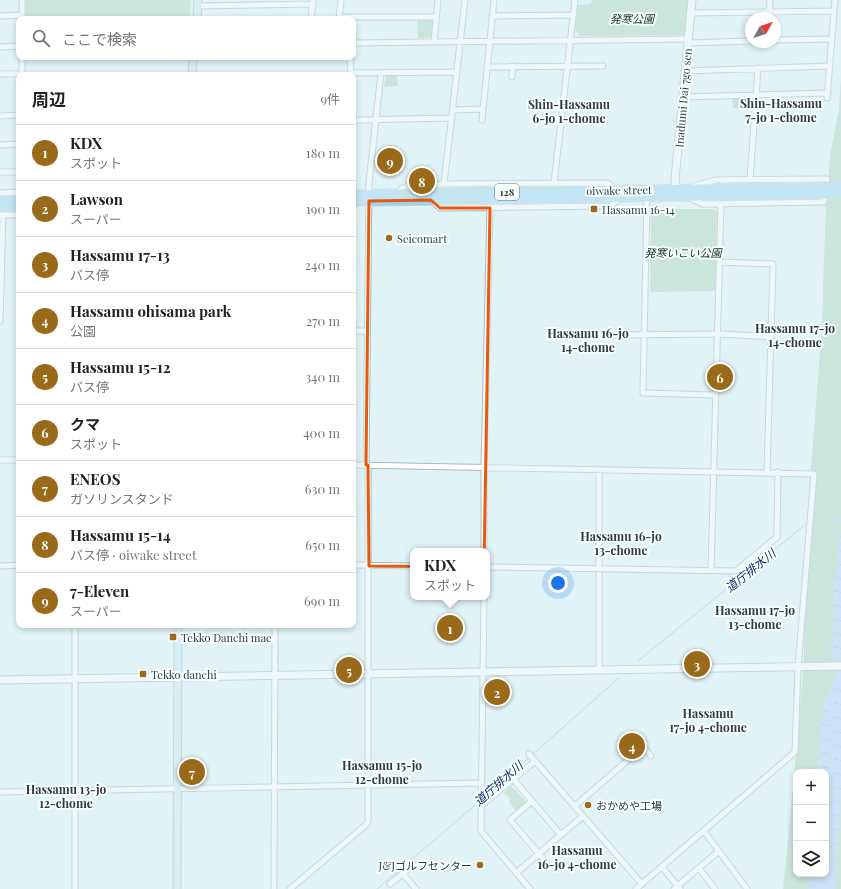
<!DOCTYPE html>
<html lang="ja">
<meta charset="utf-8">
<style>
:root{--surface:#fff;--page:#f6f6f6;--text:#222;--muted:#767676;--line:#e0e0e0;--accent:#986a1a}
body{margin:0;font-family:"Playfair Display","Noto Sans JP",serif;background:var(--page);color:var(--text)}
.controls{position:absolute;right:12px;bottom:12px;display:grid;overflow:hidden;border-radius:8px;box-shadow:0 2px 6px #0003}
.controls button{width:36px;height:36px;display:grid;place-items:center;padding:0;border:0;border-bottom:1px solid var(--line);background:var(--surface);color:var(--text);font:20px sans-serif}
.compass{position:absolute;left:745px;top:12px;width:36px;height:36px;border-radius:50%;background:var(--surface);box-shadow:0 2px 6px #0003;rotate:50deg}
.you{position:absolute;left:558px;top:583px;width:14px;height:14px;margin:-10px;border:3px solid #fff;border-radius:50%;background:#1a73e8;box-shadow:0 0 0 6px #1a73e833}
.badge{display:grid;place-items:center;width:26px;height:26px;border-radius:50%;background:var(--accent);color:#fff;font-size:13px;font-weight:700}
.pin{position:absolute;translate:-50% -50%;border:2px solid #fff;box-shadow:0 1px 4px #0006}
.popup{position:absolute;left:410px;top:548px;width:80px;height:52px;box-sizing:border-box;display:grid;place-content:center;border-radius:8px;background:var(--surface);filter:drop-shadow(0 1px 3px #0005);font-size:13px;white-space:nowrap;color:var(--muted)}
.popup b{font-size:15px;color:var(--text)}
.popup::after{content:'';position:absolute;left:50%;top:100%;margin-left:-8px;border:8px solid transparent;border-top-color:var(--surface)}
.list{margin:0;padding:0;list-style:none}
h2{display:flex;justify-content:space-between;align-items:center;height:52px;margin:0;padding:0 16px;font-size:17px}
h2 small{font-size:13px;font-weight:400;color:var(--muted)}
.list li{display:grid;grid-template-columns:26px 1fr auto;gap:12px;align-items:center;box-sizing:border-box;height:56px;padding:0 16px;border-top:1px solid var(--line)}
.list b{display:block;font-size:15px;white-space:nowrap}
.list p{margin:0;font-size:13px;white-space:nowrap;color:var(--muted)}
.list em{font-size:13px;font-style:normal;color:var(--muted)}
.icon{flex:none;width:22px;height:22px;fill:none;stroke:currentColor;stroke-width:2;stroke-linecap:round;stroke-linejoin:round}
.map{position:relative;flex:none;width:841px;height:889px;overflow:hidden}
.search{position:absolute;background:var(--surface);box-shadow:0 2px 6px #0003;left:16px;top:16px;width:340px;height:44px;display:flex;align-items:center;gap:10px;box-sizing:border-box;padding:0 14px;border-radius:8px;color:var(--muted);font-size:15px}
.panel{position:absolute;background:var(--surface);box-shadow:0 2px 6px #0003;left:16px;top:72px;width:340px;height:556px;border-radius:8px}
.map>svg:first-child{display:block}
.green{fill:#b0d4ba;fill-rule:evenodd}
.water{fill:url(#water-ripples)}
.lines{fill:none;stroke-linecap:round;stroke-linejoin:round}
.stream{stroke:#b4cff9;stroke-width:1.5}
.river{stroke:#b4cff9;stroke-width:8}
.minor-casing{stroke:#a7babc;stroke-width:7}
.tertiary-casing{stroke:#a7babc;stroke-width:9}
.secondary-casing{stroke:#a7babc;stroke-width:9}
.primary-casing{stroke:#ced0d0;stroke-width:10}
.minor{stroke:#fff;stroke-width:5}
.tertiary{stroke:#fff;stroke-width:7}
.secondary{stroke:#cee9f7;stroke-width:7}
.primary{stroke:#9ed3ef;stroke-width:8}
.primary-bridge-casing{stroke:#ced0d0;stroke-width:10;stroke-linecap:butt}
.primary-bridge{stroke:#9ed3ef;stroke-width:8}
.marked{fill:none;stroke:#e8590c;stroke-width:3;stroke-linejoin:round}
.poi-dot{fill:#986a1a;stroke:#f6feff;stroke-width:1.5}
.labels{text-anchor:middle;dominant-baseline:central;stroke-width:4;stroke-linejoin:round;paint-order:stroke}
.shield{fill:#f6feff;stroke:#6e7576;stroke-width:1}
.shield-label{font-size:10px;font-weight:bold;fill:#333a3b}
.park-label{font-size:11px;font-style:italic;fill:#0f331d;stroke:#f6feff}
.street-label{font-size:11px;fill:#333a3b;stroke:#f6feff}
.poi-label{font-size:11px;fill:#333a3b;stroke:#f6feff;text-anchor:start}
.neighbourhood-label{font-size:12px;font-weight:bold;fill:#333a3b;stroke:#f6feff}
.water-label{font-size:12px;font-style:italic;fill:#09295a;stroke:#f6feff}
</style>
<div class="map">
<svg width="841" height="889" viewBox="0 0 841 889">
<defs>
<pattern id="water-ripples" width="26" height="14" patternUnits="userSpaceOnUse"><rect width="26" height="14" fill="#b4cff9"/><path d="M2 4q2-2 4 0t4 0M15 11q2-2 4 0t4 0" fill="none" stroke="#9bb2d6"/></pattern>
</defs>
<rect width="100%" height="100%" fill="#e0f3f6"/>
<!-- green -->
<path class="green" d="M25 0H191L189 19H26Z
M592 0H688L685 35 579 36 575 29 578 5 591 4Z
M433 18V37L418 38 417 19Z
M386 76H397L398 86 384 87Z
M841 78V889H783L799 726 804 652 807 521 822 326 825 229 830 156 839 109ZM796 772H826V874H796Z
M732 98H752V107L733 108Z
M656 209H714L717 212 715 291 650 292 651 212Z
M511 786 526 801 516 811 509 802 511 800 504 792Z"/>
<!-- water -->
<path class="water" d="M841 534V658L826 659 833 647 834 577 840 565 837 554Z
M837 673H841V792L835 889H809L810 874H826V772H818L821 722 825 702Z"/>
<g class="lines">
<!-- stream -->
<path class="stream" d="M832 521 841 519
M638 661 805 525
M483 798 619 678
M377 889 480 801"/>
<!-- river -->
<path class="river" d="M839 683 841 659"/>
<!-- minor casing -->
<g class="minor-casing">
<path id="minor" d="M198 6 313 4
M690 13 834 11
M0 16 22 15
M492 16 574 15
M339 17H436
M769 18 770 0
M22 19V0
M311 19 313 0
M339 19 341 0
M775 40 832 39
M434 42 438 0
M353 43 687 39
M688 43 751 41
M0 47 19 46
M22 57V75
M350 57 351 73 457 72
M487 67 603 66
M685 71 830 66
M0 74H22
M512 77 513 66
M683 97 828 93
M827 98 835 0
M453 110 483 109
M0 116 19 115
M353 120 452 118
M482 120 494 0
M0 145 19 144
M0 172H19
M750 180 758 68
M554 183 575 0
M444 184 465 0
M0 193 19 192
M398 193 402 188 409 186 444 184 608 183 616 189
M647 197 643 393 715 395
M690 198 703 204H709L824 202 827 179 715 180 694 186
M431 200 440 208 611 206 620 198
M0 215H19
M719 262 773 264 767 472
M0 321 3 215
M353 331H367
M612 335 721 334 771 337
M0 460H19
M353 465 814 474 798 667 795 752 636 889
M366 465 369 183 381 73
M599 469V670
M484 551V467L490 208
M353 565 413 566
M0 566 19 565
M487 567 736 571 777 537 778 472
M711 571 721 204
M484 597 481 831 530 889
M75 625V889
M636 738 651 756
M529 754 642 884
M513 779 561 835
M0 792 482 783
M532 801 510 820 547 863
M482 805 535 761
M575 806 643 747
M704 831 747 889
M662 867 680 889
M699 868 715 889
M516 873 583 816
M403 874 416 889
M390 884 413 865
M274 889 275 625
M290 889 367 824 368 820V465
M674 889 719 851"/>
</g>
<!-- tertiary casing -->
<g class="tertiary-casing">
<path id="tertiary" d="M676 194 675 179 692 0
M0 680 841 666"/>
</g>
<!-- secondary casing -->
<g class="secondary-casing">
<path id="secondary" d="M197 19 198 0
M192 75 193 57
M177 889 178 625"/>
</g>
<!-- primary casing -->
<g class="primary-casing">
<path id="primary" d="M353 194 795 187
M828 194 841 193
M0 200H19
M353 202 796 195
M0 208 19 207"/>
</g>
<!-- minor -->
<use href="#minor" class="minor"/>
<!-- tertiary -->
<use href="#tertiary" class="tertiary"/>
<!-- secondary -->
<use href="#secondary" class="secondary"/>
<!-- primary -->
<use href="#primary" class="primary"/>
<!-- primary-bridge casing -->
<g class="primary-bridge-casing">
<path id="primary-bridge" d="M795 187 839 186
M796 195 828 194"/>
</g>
<!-- primary-bridge -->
<use href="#primary-bridge" class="primary-bridge"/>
</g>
<!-- marked area -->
<path d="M0 0H841V889H0ZM431 200 440 208H490L484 567 369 566 368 465H366L369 201Z" fill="#e0f3f6" fill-opacity=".55" fill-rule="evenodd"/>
<path class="marked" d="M431 200 440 208H490L484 567 369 566 368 465H366L369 201Z"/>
<!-- markers -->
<g class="poi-dot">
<rect x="590" y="205" width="8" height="8" rx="2"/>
<circle cx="389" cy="238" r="4"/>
<rect x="169" y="633" width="8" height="8" rx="2"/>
<rect x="139" y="670" width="8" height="8" rx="2"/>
<circle cx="588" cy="805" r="4"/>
<circle cx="480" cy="865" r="4"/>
</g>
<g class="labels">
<!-- shield labels -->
<rect class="shield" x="495" y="184" width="24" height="16" rx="3"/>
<g class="shield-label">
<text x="507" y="192">128</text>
</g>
<!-- park labels -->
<g class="park-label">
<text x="632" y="18">発寒公園</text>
<text x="683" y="252">発寒いこい公園</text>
</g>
<!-- street labels -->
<g class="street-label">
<text transform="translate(683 98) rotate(-85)">Inadumi Dai 7go sen</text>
<text transform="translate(619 190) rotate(-1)">oiwake street</text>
</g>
<!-- poi labels -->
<g class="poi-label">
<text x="602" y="209">Hassamu 16-14</text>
<text x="397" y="238">Seicomart</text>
<text x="181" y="637">Tekko Danchi mae</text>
<text x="151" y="674">Tekko danchi</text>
<text x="596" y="805">おかめや工場</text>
<text x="472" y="865" text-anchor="end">J&amp;Jゴルフセンター</text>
</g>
<!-- neighbourhood labels -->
<g class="neighbourhood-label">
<text x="781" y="103">Shin-Hassamu<tspan x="781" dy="14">7-jo 1-chome</tspan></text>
<text x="569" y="104">Shin-Hassamu<tspan x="569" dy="14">6-jo 1-chome</tspan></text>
<text x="795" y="328">Hassamu 17-jo<tspan x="795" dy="14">14-chome</tspan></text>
<text x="588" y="333">Hassamu 16-jo<tspan x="588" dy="14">14-chome</tspan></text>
<text x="621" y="536">Hassamu 16-jo<tspan x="621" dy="14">13-chome</tspan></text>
<text x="755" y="610">Hassamu 17-jo<tspan x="755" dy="14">13-chome</tspan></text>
<text x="708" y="713">Hassamu<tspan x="708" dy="14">17-jo 4-chome</tspan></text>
<text x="382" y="765">Hassamu 15-jo<tspan x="382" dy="14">12-chome</tspan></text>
<text x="66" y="789">Hassamu 13-jo<tspan x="66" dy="14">12-chome</tspan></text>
<text x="577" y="850">Hassamu<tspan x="577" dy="14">16-jo 4-chome</tspan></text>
</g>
<!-- water labels -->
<g class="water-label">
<text transform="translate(750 570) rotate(-39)">道庁排水川</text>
<text transform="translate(498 783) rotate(-41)">道庁排水川</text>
</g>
</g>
</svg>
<div class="controls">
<button>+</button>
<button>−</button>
<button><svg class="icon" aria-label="layers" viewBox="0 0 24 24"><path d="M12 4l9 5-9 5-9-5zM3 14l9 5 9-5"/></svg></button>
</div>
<svg class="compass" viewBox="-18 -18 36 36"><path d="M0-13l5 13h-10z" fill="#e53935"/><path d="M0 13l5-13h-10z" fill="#767676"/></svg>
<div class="you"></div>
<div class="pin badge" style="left:450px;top:628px">1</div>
<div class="popup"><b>KDX</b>スポット</div>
<div class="pin badge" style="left:497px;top:692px">2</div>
<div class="pin badge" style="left:697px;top:664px">3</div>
<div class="pin badge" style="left:632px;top:746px">4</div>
<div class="pin badge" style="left:349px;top:670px">5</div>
<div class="pin badge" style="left:720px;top:377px">6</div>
<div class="pin badge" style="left:192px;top:772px">7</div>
<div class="pin badge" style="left:422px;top:181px">8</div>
<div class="pin badge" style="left:390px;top:161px">9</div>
<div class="search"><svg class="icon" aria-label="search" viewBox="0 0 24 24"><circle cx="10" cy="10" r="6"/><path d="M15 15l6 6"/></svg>ここで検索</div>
<section class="panel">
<h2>周辺<small>9件</small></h2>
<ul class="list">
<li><span class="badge">1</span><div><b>KDX</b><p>スポット</p></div><em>180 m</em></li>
<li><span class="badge">2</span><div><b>Lawson</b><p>スーパー</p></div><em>190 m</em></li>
<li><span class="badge">3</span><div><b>Hassamu 17-13</b><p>バス停</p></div><em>240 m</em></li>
<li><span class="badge">4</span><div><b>Hassamu ohisama park</b><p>公園</p></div><em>270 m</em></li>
<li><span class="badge">5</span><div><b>Hassamu 15-12</b><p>バス停</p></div><em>340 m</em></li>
<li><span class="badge">6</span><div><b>クマ</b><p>スポット</p></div><em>400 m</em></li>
<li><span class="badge">7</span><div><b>ENEOS</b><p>ガソリンスタンド</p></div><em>630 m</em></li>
<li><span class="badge">8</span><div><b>Hassamu 15-14</b><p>バス停 · oiwake street</p></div><em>650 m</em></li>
<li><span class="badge">9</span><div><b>7-Eleven</b><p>スーパー</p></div><em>690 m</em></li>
</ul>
</section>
</div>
